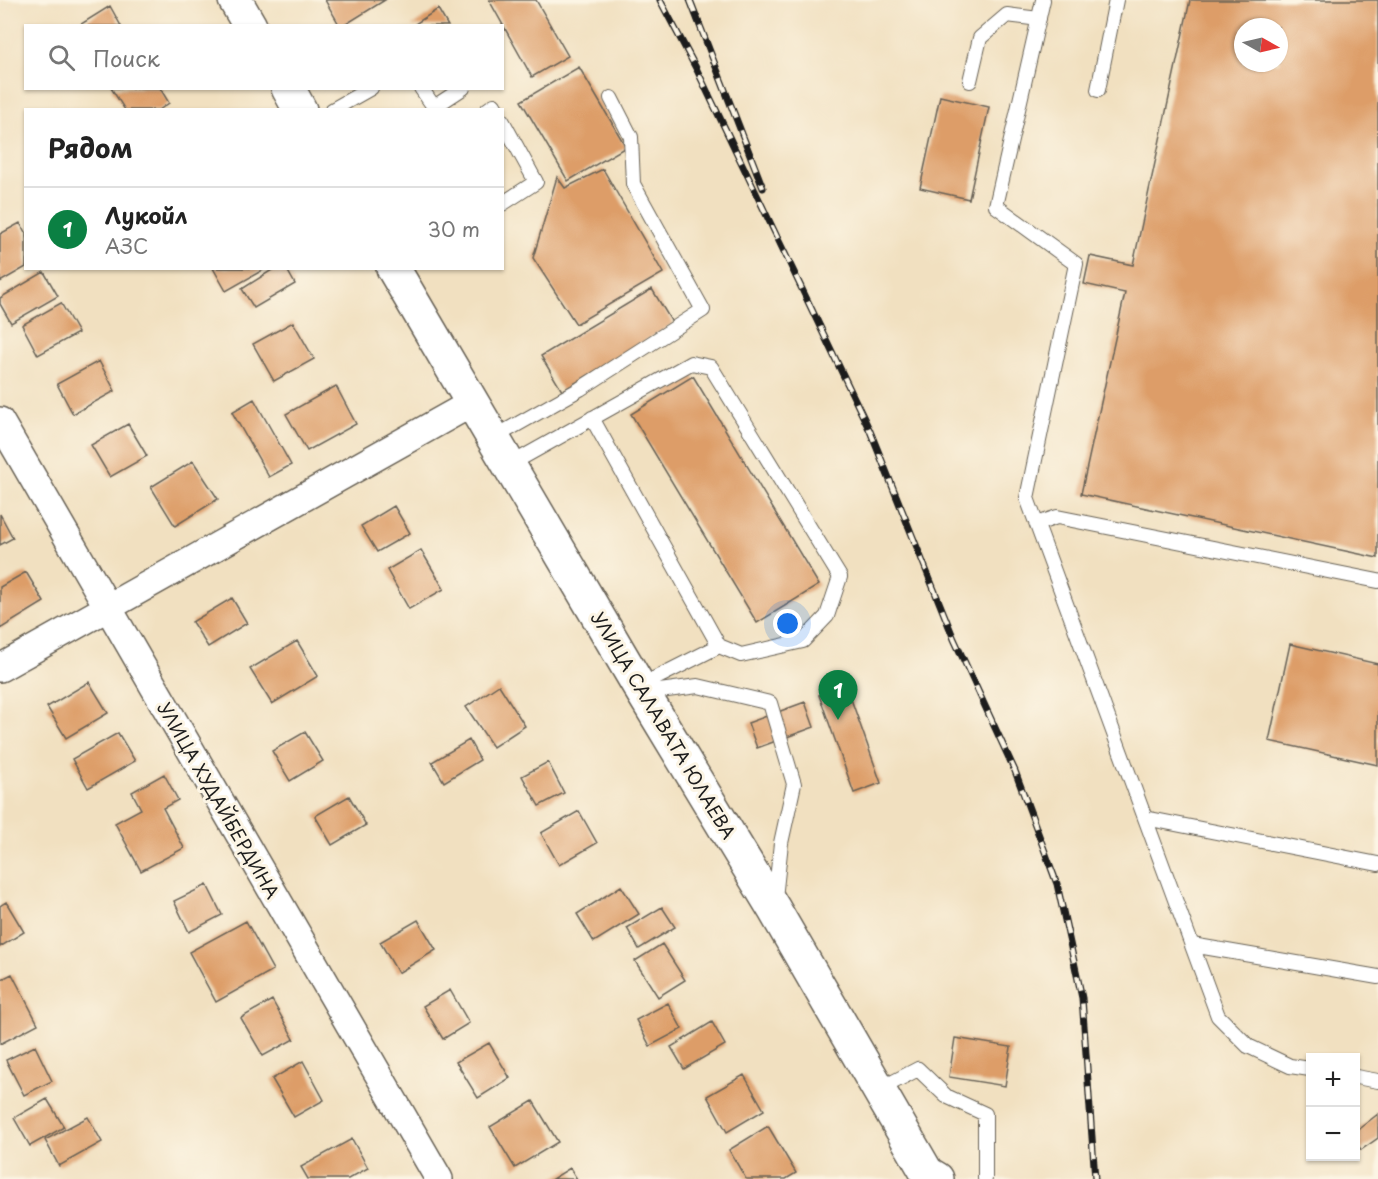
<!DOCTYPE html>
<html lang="ru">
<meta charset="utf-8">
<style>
:root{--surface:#fff;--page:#f6f6f6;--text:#222;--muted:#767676;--line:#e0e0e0;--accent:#0b8043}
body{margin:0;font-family:"Playpen Sans",sans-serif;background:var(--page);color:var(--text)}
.controls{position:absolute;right:18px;bottom:18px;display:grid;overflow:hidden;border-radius:0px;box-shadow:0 2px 4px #0004}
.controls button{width:54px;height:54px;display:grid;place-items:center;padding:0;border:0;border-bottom:2px solid var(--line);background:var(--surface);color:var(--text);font:30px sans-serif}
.compass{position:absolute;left:1234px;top:18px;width:54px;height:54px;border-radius:50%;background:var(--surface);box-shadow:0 2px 4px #0004;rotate:98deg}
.you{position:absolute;left:788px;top:624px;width:21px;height:21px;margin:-15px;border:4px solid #fff;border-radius:50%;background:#1a73e8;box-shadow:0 0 0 9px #1a73e833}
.badge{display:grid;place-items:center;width:39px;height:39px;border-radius:50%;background:var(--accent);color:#fff;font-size:20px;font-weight:700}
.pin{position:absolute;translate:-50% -50px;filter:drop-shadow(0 2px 3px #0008)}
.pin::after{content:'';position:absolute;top:32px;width:21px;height:18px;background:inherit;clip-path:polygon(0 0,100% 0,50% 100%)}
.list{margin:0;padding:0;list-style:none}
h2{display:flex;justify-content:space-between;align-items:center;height:78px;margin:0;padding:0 24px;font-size:26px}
h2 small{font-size:20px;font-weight:400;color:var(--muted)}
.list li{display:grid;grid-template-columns:39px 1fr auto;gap:18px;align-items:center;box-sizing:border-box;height:84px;padding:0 24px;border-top:2px solid var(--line)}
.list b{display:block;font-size:22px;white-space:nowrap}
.list p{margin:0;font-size:20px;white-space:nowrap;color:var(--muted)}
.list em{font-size:20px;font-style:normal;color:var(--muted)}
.icon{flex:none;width:33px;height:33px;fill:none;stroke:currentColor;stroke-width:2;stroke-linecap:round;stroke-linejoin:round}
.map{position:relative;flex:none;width:1378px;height:1179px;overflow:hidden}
.search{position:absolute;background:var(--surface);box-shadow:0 2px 4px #0004;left:24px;top:24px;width:480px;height:66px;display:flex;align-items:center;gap:15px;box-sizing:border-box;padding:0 21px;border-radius:0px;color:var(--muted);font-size:22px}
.panel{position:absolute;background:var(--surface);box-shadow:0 2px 4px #0004;left:24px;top:108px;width:480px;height:162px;border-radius:0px}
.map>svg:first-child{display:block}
.building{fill:#dd9d68;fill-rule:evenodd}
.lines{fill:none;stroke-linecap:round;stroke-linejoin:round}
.service-casing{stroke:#676155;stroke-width:16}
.minor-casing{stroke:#676155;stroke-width:30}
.tertiary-casing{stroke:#676155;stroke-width:36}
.service{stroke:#fff;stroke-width:14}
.minor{stroke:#fff;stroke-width:27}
.tertiary{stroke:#fff;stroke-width:33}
.rail-casing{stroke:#1c1c1c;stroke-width:7}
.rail{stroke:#fcf5e5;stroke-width:4.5;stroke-dasharray:14;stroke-linecap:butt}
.labels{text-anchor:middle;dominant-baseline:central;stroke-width:6;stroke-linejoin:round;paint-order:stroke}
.street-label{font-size:18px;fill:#1c1c1c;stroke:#fcf5e5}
</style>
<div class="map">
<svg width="1378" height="1179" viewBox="0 0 1378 1179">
<rect width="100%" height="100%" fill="#fcf5e5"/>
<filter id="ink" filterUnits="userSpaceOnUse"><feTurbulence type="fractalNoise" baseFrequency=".0167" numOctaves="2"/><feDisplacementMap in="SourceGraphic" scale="12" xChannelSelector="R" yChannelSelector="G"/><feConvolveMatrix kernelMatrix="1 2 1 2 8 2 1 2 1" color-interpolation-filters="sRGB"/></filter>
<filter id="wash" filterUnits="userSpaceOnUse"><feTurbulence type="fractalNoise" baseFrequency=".008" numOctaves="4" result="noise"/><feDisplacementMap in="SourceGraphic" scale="24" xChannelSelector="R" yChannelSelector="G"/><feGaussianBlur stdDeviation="1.35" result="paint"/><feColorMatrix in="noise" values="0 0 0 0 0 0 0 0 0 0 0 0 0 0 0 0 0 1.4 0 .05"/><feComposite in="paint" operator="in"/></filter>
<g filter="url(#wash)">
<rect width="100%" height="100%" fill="#f1e0c0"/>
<g id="blocks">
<!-- building -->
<path class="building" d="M325 0H385L343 26H340Z
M489 0H536L568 56 532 77Z
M1190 0H1378V558L1081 494 1125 293 1084 284 1090 256 1133 265ZM1243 27H1279V63H1243Z
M110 6 121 26H78Z
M438 9 448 26H412Z
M579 67 626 147 568 181 521 101Z
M111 88H160L169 103 159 110H125Z
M940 96 989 107 969 199 920 188Z
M603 169 663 273 576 324 533 258 557 177 565 188Z
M20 223 26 234V267L0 282V234Z
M213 268H262L263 270 226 291Z
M275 268H286L295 284 254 308 242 289Z
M44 272 58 296 11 323 0 304V298Z
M652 289 673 324 562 391 541 356Z
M61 303 78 333 38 355 22 325Z
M293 322 314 359 274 381 253 344Z
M99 361 115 391 73 414 57 384Z
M693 376 819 585 757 623 631 414Z
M336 386 356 424 307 451 286 414Z
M254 399 291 465 269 477 232 412Z
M128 424 147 456 110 477 91 445Z
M193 461 218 499 175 526 151 487Z
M394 506 410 533 377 552 361 526Z
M0 514 13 538 0 545Z
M421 550 444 589 409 609 387 570Z
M26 572 44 602 0 629V587Z
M232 598 247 623 208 647 192 622Z
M297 641 318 676 272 704 250 669Z
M1290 644 1378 664V765L1269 741Z
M89 682 108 713 66 738 47 707Z
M499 685 525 726 493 747 466 707Z
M846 685 881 783 854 793 819 695Z
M805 702 814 727 757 748 748 723Z
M305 732 323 761 290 781 272 751Z
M118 733 135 761 88 788 72 759Z
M469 740 480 760 444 782 432 762Z
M548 762 564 793 539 806 522 776Z
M164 774 178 800 163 808 184 848 141 871 115 823 141 809 132 792Z
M349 796 366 825 332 845 315 816Z
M579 811 597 843 559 865 541 833Z
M207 885 222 915 189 932 174 901Z
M621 886 639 914 594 942 577 914Z
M6 902 24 932 0 947V906Z
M662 907 675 927 639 949 627 928Z
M418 920 436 950 398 973 380 942Z
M246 921 273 970 216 1002 189 952Z
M662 944 685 980 658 997 635 961Z
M12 974 38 1024 0 1044V980Z
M450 990 469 1023 443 1039 423 1006Z
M272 1000 294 1039 263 1056 241 1018Z
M668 1003 682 1029 650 1046 636 1020Z
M712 1022 725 1045 684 1069 671 1047Z
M955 1038 1011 1047 1005 1086 949 1077Z
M489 1043 510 1078 478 1098 456 1062Z
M35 1046 52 1081 24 1095 6 1060Z
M303 1061 324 1100 294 1117 272 1079Z
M744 1075 764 1110 727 1132 707 1096Z
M47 1099 64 1127 30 1146 14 1118Z
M533 1101 558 1142 515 1168 490 1127Z
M1378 1114V1138L1361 1150 1356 1142V1131Z
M88 1117 102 1142 59 1166 45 1140Z
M768 1126 796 1173 786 1179H746L729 1150Z
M352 1139 368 1168 348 1179H308L301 1167Z
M570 1168 577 1179H552Z"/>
</g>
</g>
<g filter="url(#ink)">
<use href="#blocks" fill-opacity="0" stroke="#676155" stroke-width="1.5"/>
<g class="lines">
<!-- service casing -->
<g class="service-casing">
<path id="service" d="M1043 0 996 206 1076 264 1027 498 1218 1016 1248 1046 1290 1066 1310 1069
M970 81 980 38 1007 15 1039 19
M421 88 434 107 463 88
M1098 90 1116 0
M332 110 371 88
M487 110 494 105 497 110
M502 120 536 182 502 204
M592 418 719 646
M493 438 580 389 703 310 633 184 631 137 611 98
M509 465 691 363 711 367 840 577 827 616 803 641 741 655 719 646 640 686
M1037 524 1057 517 1378 581
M644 693 698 686 770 703 794 784 781 843 775 898
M1145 818 1378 864
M1192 945 1378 977
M1356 1077 1378 1081
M878 1090 918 1069 946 1096 985 1114V1179"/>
</g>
<!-- minor casing -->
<g class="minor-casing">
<path id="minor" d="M0 421 439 1179
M0 668 472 403"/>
</g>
<!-- tertiary casing -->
<g class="tertiary-casing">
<path id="tertiary" d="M235 0 250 26
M288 88 300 110
M393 268 643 693 774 909 927 1173 937 1179"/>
</g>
<!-- service -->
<use href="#service" class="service"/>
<!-- minor -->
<use href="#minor" class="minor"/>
<!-- tertiary -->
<use href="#tertiary" class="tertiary"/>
<!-- rail casing -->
<g class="rail-casing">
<path id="rail" d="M660 0 697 70 870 431 954 639 1015 771 1057 884 1082 998 1095 1179
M690 0 763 188"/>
</g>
<!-- rail -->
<use href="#rail" class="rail"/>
</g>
</g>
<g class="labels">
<!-- street labels -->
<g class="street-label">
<text transform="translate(664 725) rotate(59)">УЛИЦА САЛАВАТА ЮЛАЕВА</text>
<text transform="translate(219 800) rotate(60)">УЛИЦА ХУДАЙБЕРДИНА</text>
</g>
</g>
</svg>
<div class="controls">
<button>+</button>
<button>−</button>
</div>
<svg class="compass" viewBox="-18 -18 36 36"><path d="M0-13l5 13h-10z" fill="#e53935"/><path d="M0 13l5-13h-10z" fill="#767676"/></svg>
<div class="you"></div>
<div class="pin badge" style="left:838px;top:720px">1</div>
<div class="search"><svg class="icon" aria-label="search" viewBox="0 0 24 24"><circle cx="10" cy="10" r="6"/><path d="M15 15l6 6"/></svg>Поиск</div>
<section class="panel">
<h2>Рядом<small></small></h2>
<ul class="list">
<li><span class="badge">1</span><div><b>Лукойл</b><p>АЗС</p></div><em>30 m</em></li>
</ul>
</section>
</div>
